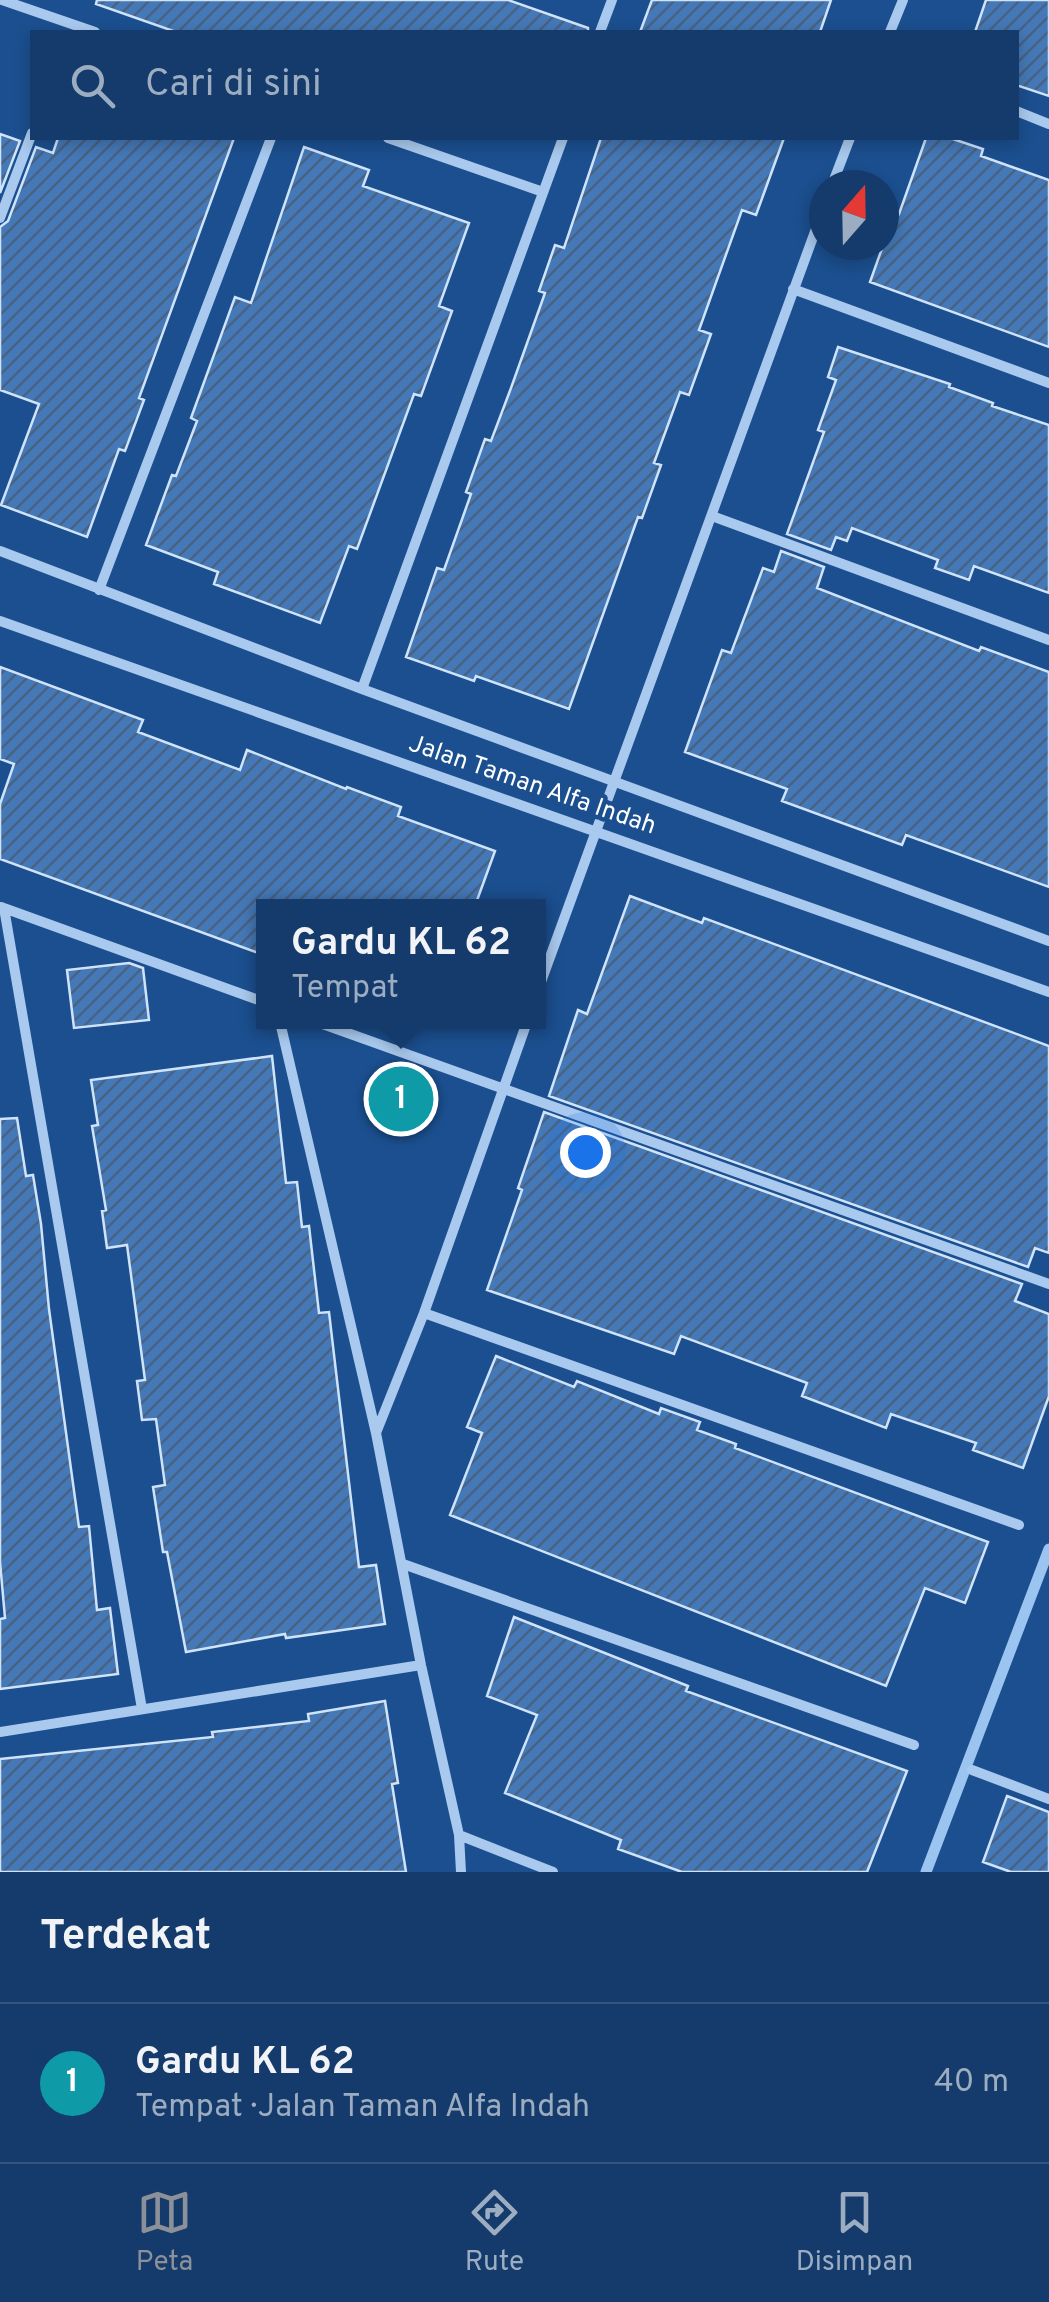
<!DOCTYPE html>
<html lang="id">
<meta charset="utf-8">
<style>
:root{--surface:#143b6b;--page:#1d4271;--text:#f1f3f6;--muted:#9dadc1;--line:#33557e;--accent:#8c9099}
body{margin:0;font-family:Overpass,sans-serif;background:var(--page);color:var(--text)}
.compass{position:absolute;left:809px;top:170px;width:90px;height:90px;border-radius:50%;background:var(--surface);box-shadow:0 5px 15px #0003;rotate:20deg}
.you{position:absolute;left:585px;top:1152px;width:35px;height:35px;margin:-25px;border:8px solid #fff;border-radius:50%;background:#1a73e8;box-shadow:0 0 0 15px #1a73e833}
.badge{display:grid;place-items:center;width:65px;height:65px;border-radius:50%;background:var(--accent);color:#fff;font-size:32px;font-weight:700}
.pin{position:absolute;translate:-50% -50%;border:5px solid #fff;box-shadow:0 2px 10px #0006}
.popup{position:absolute;left:256px;top:899px;width:290px;height:130px;box-sizing:border-box;display:grid;place-content:center;border-radius:0px;background:var(--surface);filter:drop-shadow(0 2px 8px #0005);font-size:32px;white-space:nowrap;color:var(--muted)}
.popup b{font-size:38px;color:var(--text)}
.popup::after{content:'';position:absolute;left:50%;top:100%;margin-left:-20px;border:20px solid transparent;border-top-color:var(--surface)}
.list{margin:0;padding:0;list-style:none}
h2{display:flex;justify-content:space-between;align-items:center;height:130px;margin:0;padding:0 40px;font-size:42px}
h2 small{font-size:32px;font-weight:400;color:var(--muted)}
.list li{display:grid;grid-template-columns:65px 1fr auto;gap:30px;align-items:center;box-sizing:border-box;height:160px;padding:0 40px;border-top:2px solid var(--line)}
.list b{display:block;font-size:38px;white-space:nowrap}
.list p{margin:0;font-size:32px;white-space:nowrap;color:var(--muted)}
.list em{font-size:32px;font-style:normal;color:var(--muted)}
.icon{flex:none;width:55px;height:55px;fill:none;stroke:currentColor;stroke-width:2;stroke-linecap:round;stroke-linejoin:round}
.map{position:relative;flex:none;width:1049px;height:1872px;overflow:hidden}
.search{position:absolute;background:var(--surface);box-shadow:0 5px 15px #0003;left:30px;right:30px;top:30px;height:110px;display:flex;align-items:center;gap:25px;box-sizing:border-box;padding:0 35px;border-radius:0px;color:var(--muted);font-size:38px}
.sheet{height:290px;background:var(--surface)}
nav{display:flex;justify-content:space-around;align-items:center;box-sizing:border-box;height:140px;border-top:2px solid var(--line);background:var(--surface);font-size:28px;color:var(--muted)}
nav a{display:grid;justify-items:center;gap:5px}
nav .on{color:var(--accent)}
.map>svg:first-child{display:block}
.lines{fill:none;stroke-linecap:round;stroke-linejoin:round}
.stream{stroke:#9cc4f0;stroke-width:11}
.building{fill:url(#building-hatch);stroke:#cfe3fa;stroke-width:2.5}
.minor{stroke:#a9c9ee;stroke-width:10}
.labels{text-anchor:middle;dominant-baseline:central;stroke-width:9;stroke-linejoin:round;paint-order:stroke}
.street-label{font-size:25px;fill:#fff;stroke:#1b4f8f}
</style>
<div class="map">
<svg width="1049" height="1872" viewBox="0 0 1049 1872">
<defs>
<pattern id="building-hatch" width="6" height="6" patternUnits="userSpaceOnUse" patternTransform="scale(2.5)"><rect width="6" height="6" fill="#4478b7"/><path d="M-1 1l2-2M0 6l6-6M5 7l2-2" fill="none" stroke="#486282"/></pattern>
</defs>
<rect width="100%" height="100%" fill="#1b4f8f"/>
<g class="lines">
<!-- stream -->
<path class="stream" d="M926 1872 1049 1549"/>
</g>
<!-- building -->
<path class="building" d="M97 0H508L588 28V32H176L96 4Z
M652 0H831L820 32H640Z
M986 0H1049V96L1016 85V32H975Z
M0 134 20 141 0 193Z
M58 138H234L139 398 144 400 125 451 119 449 87 537 1 505 39 404 0 390V227L8 221 36 147 53 153Z
M601 138H784L756 215 742 210 699 330 711 334 689 395 680 392 654 463 661 465 642 518 638 517 569 709 476 676 474 681 406 657 437 568 444 570 471 494 466 492 485 439 491 441 511 388 545 293 539 291 555 245 564 248Z
M926 138H950L983 149 981 156 1049 180V347L870 282 895 212 899 214Z
M304 147 369 170 363 186 469 223 439 306 452 311 421 396 414 394 357 549 349 546 320 623 214 584 218 572 146 545 172 475 176 476 197 421 191 418 235 297 251 303Z
M838 347 950 384 949 387 993 403 992 406 1049 425V593L974 566 969 580 935 568 938 560 852 528 847 541 836 537 831 550 787 534 824 432 818 430 836 380 828 377Z
M781 551 824 567 817 588 979 651 981 647 1049 672V887L906 835 902 845 782 801 787 789 685 752 722 650 731 653 763 568 774 572Z
M0 667 143 720 138 732 240 770 247 750 346 789 347 787 401 807 398 816 495 851 475 906H264V955L0 859V804L14 764 0 759Z
M630 896 702 923 704 918 1049 1046V1253L1035 1248 1028 1267 549 1096 578 1010 587 1014Z
M129 963 143 968 149 1020 74 1028 67 970Z
M272 1056 286 1183 297 1182 302 1227 309 1226 319 1313 329 1312 359 1567 376 1565 385 1624 286 1638 285 1634 186 1652 167 1552H163L153 1487 165 1485 156 1419 142 1420 137 1381 145 1380 127 1245 107 1248 102 1211 106 1210 92 1126 98 1125 91 1080Z
M382 1070 432 1085 419 1128 369 1113Z
M544 1112 1022 1284 1015 1301 1049 1314V1396L1023 1468 973 1450 976 1443 891 1414 886 1428 802 1396 807 1383 681 1336 674 1354 487 1290 522 1190 518 1188Z
M17 1118 26 1176 33 1175 41 1224 49 1309 79 1527 89 1526 97 1610 110 1608 118 1674 0 1689V1619L5 1618 0 1562V1119Z
M496 1356 574 1387 577 1381 659 1414 661 1408 700 1422 697 1430 736 1444 735 1448 988 1542 965 1603 925 1588 886 1686 450 1515 482 1433 467 1427Z
M514 1617 688 1686 686 1691 907 1771 867 1872H682L618 1849 621 1840 505 1793 537 1715 487 1696Z
M385 1701 398 1783 392 1784 406 1872H0V1759L213 1737 212 1732 309 1721 308 1714Z
M1007 1796 1049 1812V1872H1011L983 1862Z"/>
<g class="lines">
<!-- minor -->
<path class="minor" d="M2 0 95 32
M600 32 612 0
M890 32 903 0
M1016 111 1049 124
M388 138 543 192
M832 185 850 138
M0 218 32 133
M793 289 1049 383
M712 516 1049 640
M0 551 362 689 1049 941
M99 590 271 138
M0 621 1049 992
M362 689 563 138
M1 907 264 1002
M4 908 142 1709
M538 990 824 207
M280 1022 376 1433 421 1665 459 1835 461 1872
M317 1022 1049 1284
M424 1313 1019 1525
M376 1433 424 1313 527 1022
M403 1564 914 1745
M0 1732 421 1665
M972 1770 1049 1799
M459 1835 553 1872"/>
</g>
<g class="labels">
<!-- street labels -->
<g class="street-label">
<text transform="translate(532 786) rotate(19)">Jalan Taman Alfa Indah</text>
</g>
</g>
</svg>
<svg class="compass" viewBox="-18 -18 36 36"><path d="M0-13l5 13h-10z" fill="#e53935"/><path d="M0 13l5-13h-10z" fill="#9dadc1"/></svg>
<div class="you"></div>
<div class="pin badge" style="left:401px;top:1099px;background:#0f9aa8">1</div>
<div class="popup"><b>Gardu KL 62</b>Tempat</div>
<div class="search"><svg class="icon" aria-label="search" viewBox="0 0 24 24"><circle cx="10" cy="10" r="6"/><path d="M15 15l6 6"/></svg>Cari di sini</div>
</div>
<section class="sheet">
<h2>Terdekat<small></small></h2>
<ul class="list">
<li><span class="badge" style="background:#0f9aa8">1</span><div><b>Gardu KL 62</b><p>Tempat · Jalan Taman Alfa Indah</p></div><em>40 m</em></li>
</ul>
</section>
<nav>
<a class="on"><svg class="icon" aria-label="map" viewBox="0 0 24 24"><path d="M3 6l6-2 6 2 6-2v14l-6 2-6-2-6 2zM9 4v14M15 6v14"/></svg>Peta</a>
<a><svg class="icon" aria-label="directions" viewBox="0 0 24 24"><path d="M12 3l9 9-9 9-9-9zM9 14v-3h6M13 9l2 2-2 2"/></svg>Rute</a>
<a><svg class="icon" aria-label="saved" viewBox="0 0 24 24"><path d="M7 4h10v16l-5-4-5 4z"/></svg>Disimpan</a>
</nav>
